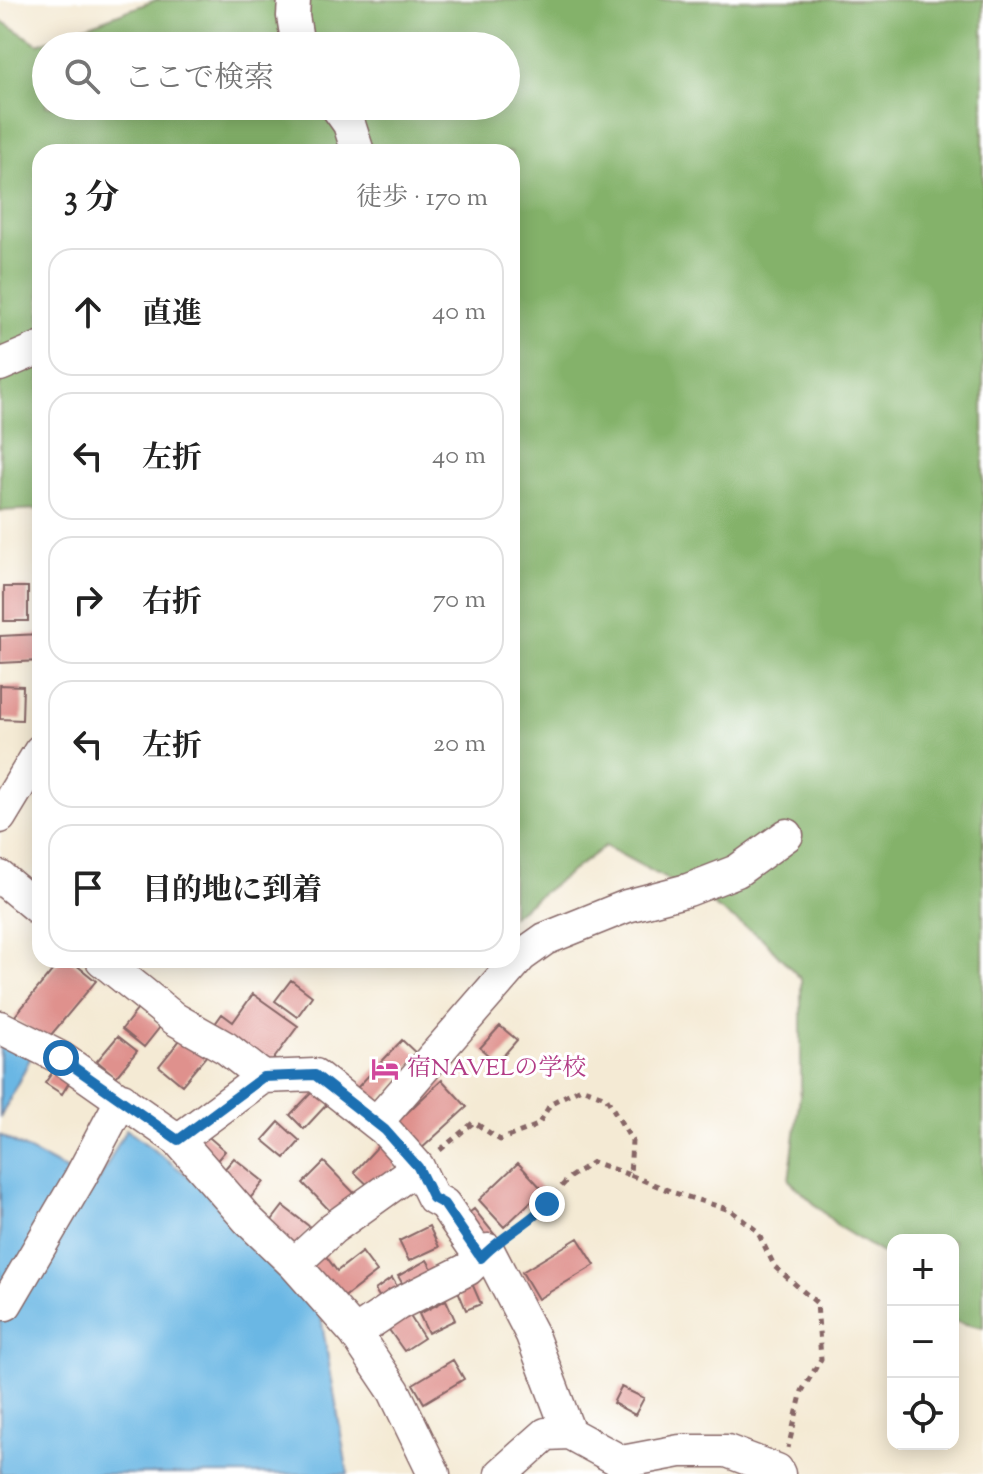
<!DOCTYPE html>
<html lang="ja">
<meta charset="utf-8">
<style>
:root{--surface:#fff;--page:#f6f6f6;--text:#222;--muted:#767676;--line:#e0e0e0}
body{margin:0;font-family:"Sorts Mill Goudy","Noto Serif JP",serif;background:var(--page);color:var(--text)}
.controls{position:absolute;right:24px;bottom:24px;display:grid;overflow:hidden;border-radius:16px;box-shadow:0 4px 20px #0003}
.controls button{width:72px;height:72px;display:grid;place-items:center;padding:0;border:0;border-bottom:2px solid var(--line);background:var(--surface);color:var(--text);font:40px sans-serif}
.stop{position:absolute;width:24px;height:24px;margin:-18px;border:6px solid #1f6fb2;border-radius:50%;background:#fff}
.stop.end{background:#1f6fb2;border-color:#fff;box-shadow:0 2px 8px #0008}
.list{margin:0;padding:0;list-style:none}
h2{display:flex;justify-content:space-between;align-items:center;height:104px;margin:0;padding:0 32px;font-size:34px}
h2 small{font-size:26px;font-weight:400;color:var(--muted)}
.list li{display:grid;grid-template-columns:52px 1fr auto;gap:24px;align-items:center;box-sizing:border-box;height:128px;margin:0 16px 16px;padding:0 16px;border:2px solid var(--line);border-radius:24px}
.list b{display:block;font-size:30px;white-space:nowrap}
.list em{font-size:26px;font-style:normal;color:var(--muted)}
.icon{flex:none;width:44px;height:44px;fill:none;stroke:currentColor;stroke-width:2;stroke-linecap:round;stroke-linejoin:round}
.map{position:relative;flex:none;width:983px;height:1474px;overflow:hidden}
.search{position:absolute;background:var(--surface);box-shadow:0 4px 20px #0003;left:32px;top:32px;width:488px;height:88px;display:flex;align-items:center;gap:20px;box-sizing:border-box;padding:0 28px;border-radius:44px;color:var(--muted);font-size:30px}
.panel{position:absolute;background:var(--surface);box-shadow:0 4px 20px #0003;left:32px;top:144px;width:488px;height:824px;border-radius:24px}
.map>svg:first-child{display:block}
.forest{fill:#84b26b;stroke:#67684b;stroke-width:2;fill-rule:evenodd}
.water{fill:#6bb7e4;stroke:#5a6b88;stroke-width:2}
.building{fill:#df918d}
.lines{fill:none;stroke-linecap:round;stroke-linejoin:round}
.minor-casing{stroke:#866666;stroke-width:35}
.path{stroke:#866666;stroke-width:5;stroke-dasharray:6 6;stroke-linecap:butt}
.minor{stroke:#fff;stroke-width:32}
.route{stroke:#1f6fb2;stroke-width:10}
.labels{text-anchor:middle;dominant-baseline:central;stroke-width:6;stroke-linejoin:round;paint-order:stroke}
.hotel-label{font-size:24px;fill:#b23c85;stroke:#fff;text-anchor:start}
</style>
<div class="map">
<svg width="983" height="1474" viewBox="0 0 983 1474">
<rect width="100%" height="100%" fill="#fff"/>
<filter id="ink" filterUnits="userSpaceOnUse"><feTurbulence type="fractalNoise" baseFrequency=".0125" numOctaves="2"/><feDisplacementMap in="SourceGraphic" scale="16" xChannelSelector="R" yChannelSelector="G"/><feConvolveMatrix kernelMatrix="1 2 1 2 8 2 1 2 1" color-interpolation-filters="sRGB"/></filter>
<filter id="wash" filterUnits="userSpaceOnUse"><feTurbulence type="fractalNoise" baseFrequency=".006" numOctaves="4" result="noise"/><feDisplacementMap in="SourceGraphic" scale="32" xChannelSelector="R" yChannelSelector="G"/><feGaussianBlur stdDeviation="1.8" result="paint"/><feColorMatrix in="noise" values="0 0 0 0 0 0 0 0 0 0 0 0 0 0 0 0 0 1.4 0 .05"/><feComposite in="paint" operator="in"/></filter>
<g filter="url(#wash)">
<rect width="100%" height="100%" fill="#f4ead4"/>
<!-- forest -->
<path class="forest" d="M156 0H983V1328L957 1322 953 1319V1240H893V1260L839 1227 789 1180 801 1087V979L762 938 702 898 605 846 512 916V152H40V509L0 511V20L38 44ZM46 46H506V106H46Z"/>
<!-- water -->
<path class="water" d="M0 1037 33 1053 0 1118Z
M126 1129 195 1181 320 1311 348 1474H0V1135L96 1186Z"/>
<g id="blocks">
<!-- building -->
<path class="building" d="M4 587H28V621H4Z
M40 634V661L0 663V636Z
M0 685 23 686 22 720 0 719Z
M61 960H70L96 981 45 1042 14 1017Z
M291 980 312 996 297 1017 275 1001Z
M253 994 298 1026 267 1068 210 1031 222 1014 233 1022Z
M138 1009 160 1027 144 1047 122 1029Z
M500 1026 517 1040 497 1063 480 1048Z
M184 1035 208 1054 182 1085 159 1066Z
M118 1036 137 1051 116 1077 97 1061Z
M402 1040 419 1056 373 1106 356 1089Z
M54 1070 70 1081 62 1094 45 1083Z
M442 1080 467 1107 420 1150 396 1123Z
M316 1088 330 1101 304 1129 290 1115Z
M279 1122 300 1141 285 1158 263 1140Z
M203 1132 225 1151 213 1165 191 1147Z
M383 1141 402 1159 373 1190 354 1172Z
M234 1158 264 1182 246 1203 217 1178Z
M324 1162 355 1194 334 1215 303 1183Z
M518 1163 543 1190 504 1227 479 1200Z
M283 1206 310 1227 293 1249 266 1228Z
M474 1209 495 1235 484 1244 463 1218Z
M429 1226 439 1247 409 1261 399 1241Z
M578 1238 595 1265 538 1299 522 1272Z
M322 1251 337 1271 362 1252 377 1272 334 1305 303 1265Z
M427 1260 435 1274 406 1290 398 1276Z
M392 1278 401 1293 384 1304 375 1290Z
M470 1279 481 1304 466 1310 456 1286Z
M446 1300 455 1320 428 1333 419 1314Z
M406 1310 424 1338 404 1351 385 1324Z
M453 1360 464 1379 424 1403 413 1384Z
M621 1387 644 1398 635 1415 613 1403Z"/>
</g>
</g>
<g filter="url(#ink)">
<use href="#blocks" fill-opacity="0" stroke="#866666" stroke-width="2"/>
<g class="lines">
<!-- minor casing -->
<g class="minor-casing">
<path id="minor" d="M294 0 293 16 298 46
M336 106 349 124 358 152
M0 365 40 348
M0 817 40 751
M0 877 40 910
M102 960 175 1019 226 1048 263 1077 315 1075 385 1130 418 1167 433 1198 444 1204 481 1258
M0 1027 61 1058 178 1140 248 1220 294 1264 355 1333 394 1391 434 1474
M376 1123 521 956 545 939 627 906 688 890 737 871 787 835
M178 1140 263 1077
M294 1264 333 1228 418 1167
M6 1304 80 1178 122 1099
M355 1333 398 1304 468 1269 488 1250 532 1335 569 1433
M501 1474 546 1434 569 1433 622 1462 680 1451H727L777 1470 779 1474"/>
</g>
<!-- path -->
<path class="path" d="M440 1150 474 1122 500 1140 538 1125 551 1103 581 1088 606 1097 632 1141 630 1175 675 1193 730 1210 757 1231 775 1267 817 1303 821 1359 802 1391 788 1448
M509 1235 531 1220 570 1177 593 1162 630 1175"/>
<!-- minor -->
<use href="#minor" class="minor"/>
</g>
</g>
<g class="lines" filter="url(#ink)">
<!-- route -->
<path class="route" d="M61 1058 178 1140 263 1077 315 1075 385 1130 418 1167 433 1198 444 1204 481 1258C500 1237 527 1225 547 1204"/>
</g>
<!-- icons -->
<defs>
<g id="hotel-bare" transform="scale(2.16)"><path d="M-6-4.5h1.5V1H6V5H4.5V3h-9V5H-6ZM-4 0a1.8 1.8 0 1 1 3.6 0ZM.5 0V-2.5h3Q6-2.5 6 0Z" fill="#d1479c" stroke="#fff" stroke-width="2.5" paint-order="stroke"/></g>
</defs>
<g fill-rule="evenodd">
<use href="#hotel-bare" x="385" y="1069"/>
</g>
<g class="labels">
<!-- hotel labels -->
<g class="hotel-label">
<text x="407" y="1069">宿NAVELの学校</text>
</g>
</g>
</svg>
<div class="controls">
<button>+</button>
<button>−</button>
<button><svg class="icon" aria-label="locate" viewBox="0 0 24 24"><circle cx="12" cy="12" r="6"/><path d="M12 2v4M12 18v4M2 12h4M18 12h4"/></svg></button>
</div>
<div class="stop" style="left:61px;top:1058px"></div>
<div class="stop end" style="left:547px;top:1204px"></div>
<div class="search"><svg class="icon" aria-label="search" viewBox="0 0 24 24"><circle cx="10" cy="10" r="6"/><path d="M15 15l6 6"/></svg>ここで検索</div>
<section class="panel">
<h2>3 分<small>徒歩 · 170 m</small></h2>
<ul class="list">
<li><svg class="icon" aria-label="ahead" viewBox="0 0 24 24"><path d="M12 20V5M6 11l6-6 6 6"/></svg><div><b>直進</b></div><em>40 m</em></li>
<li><svg class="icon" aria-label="left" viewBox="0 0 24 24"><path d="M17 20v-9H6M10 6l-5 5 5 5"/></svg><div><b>左折</b></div><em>40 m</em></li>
<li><svg class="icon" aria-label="right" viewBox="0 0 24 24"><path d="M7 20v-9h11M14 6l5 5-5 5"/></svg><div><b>右折</b></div><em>70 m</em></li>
<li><svg class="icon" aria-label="left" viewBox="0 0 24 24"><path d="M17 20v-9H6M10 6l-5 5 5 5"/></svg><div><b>左折</b></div><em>20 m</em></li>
<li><svg class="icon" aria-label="arrive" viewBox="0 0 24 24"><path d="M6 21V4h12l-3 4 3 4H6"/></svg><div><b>目的地に到着</b></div></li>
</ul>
</section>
</div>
